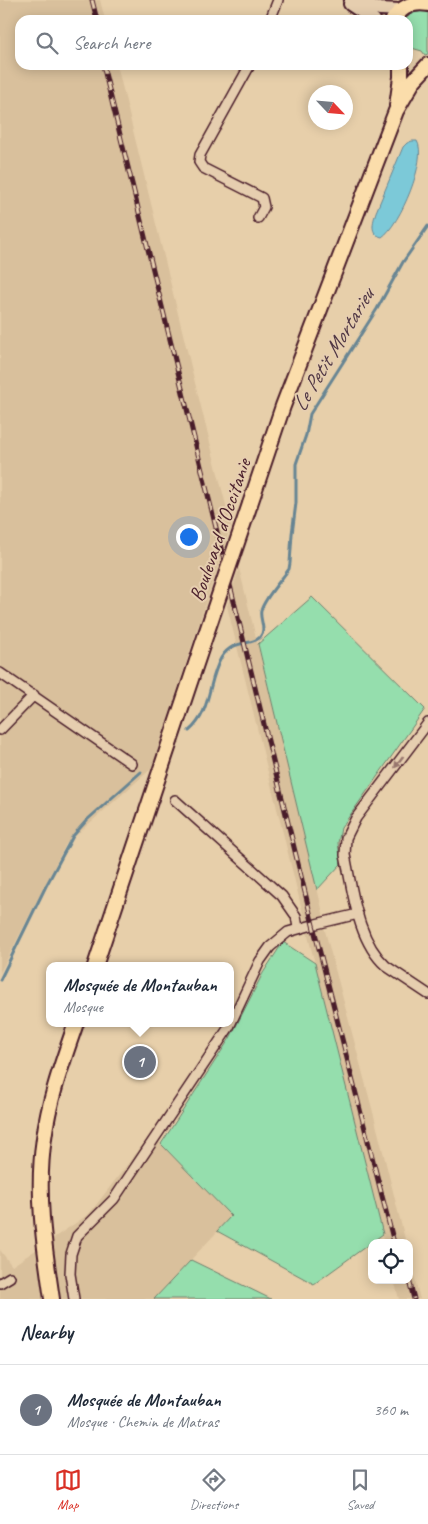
<!DOCTYPE html>
<meta charset="utf-8">
<style>
:root{--surface:#fff;--page:#f2f2f3;--text:#1f2937;--muted:#747a83;--line:#e0e1e3;--accent:#d93025}
body{margin:0;font-family:Caveat,sans-serif;background:var(--page);color:var(--text)}
.controls{position:absolute;right:15px;bottom:15px;display:grid;overflow:hidden;border-radius:10px;box-shadow:0 2px 12px #0003}
.controls button{width:45px;height:45px;display:grid;place-items:center;padding:0;border:0;border-bottom:1px solid var(--line);background:var(--surface);color:var(--text);font:25px sans-serif}
.compass{position:absolute;left:308px;top:85px;width:45px;height:45px;border-radius:50%;background:var(--surface);box-shadow:0 2px 12px #0003;rotate:116deg}
.you{position:absolute;left:188px;top:536px;width:18px;height:18px;margin:-12px;border:4px solid #fff;border-radius:50%;background:#1a73e8;box-shadow:0 0 0 8px #1a73e833}
.badge{display:grid;place-items:center;width:32px;height:32px;border-radius:50%;background:var(--accent);color:#fff;font-size:16px;font-weight:700}
.pin{position:absolute;translate:-50% -50%;border:2px solid #fff;box-shadow:0 1px 5px #0006}
.popup{position:absolute;left:46px;top:962px;width:188px;height:65px;box-sizing:border-box;display:grid;place-content:center;border-radius:10px;background:var(--surface);filter:drop-shadow(0 1px 4px #0005);font-size:16px;white-space:nowrap;color:var(--muted)}
.popup b{font-size:19px;color:var(--text)}
.popup::after{content:'';position:absolute;left:50%;top:100%;margin-left:-10px;border:10px solid transparent;border-top-color:var(--surface)}
.list{margin:0;padding:0;list-style:none}
h2{display:flex;justify-content:space-between;align-items:center;height:65px;margin:0;padding:0 20px;font-size:21px}
h2 small{font-size:16px;font-weight:400;color:var(--muted)}
.list li{display:grid;grid-template-columns:32px 1fr auto;gap:15px;align-items:center;box-sizing:border-box;height:90px;padding:0 20px;border-top:1px solid var(--line)}
.list b{display:block;font-size:19px;white-space:nowrap}
.list p{margin:0;font-size:16px;white-space:nowrap;color:var(--muted)}
.list em{font-size:16px;font-style:normal;color:var(--muted)}
.icon{flex:none;width:28px;height:28px;fill:none;stroke:currentColor;stroke-width:2;stroke-linecap:round;stroke-linejoin:round}
.map{position:relative;flex:none;width:428px;height:1299px;overflow:hidden}
.search{position:absolute;background:var(--surface);box-shadow:0 2px 12px #0003;left:15px;right:15px;top:15px;height:55px;display:flex;align-items:center;gap:12px;box-sizing:border-box;padding:0 18px;border-radius:15px;color:var(--muted);font-size:19px}
.sheet{height:155px;background:var(--surface)}
nav{display:flex;justify-content:space-around;align-items:center;box-sizing:border-box;height:70px;border-top:1px solid var(--line);background:var(--surface);font-size:14px;color:var(--muted)}
nav a{display:grid;justify-items:center;gap:2px}
nav .on{color:var(--accent)}
.map>svg:first-child{display:block}
.built{fill:#d9c09c}
.green{fill:#95dead;stroke:#707e6c}
.water{fill:#7bc9d8;stroke:#678593}
.lines{fill:none;stroke-linecap:round;stroke-linejoin:round}
.stream{stroke:#678593;stroke-width:3}
.street-casing{stroke:#4a1f2b;stroke-width:12}
.secondary-casing{stroke:#4a1f2b;stroke-width:16}
.primary-casing{stroke:#4a1f2b;stroke-width:18}
.street{stroke:#e6ceaf;stroke-width:9}
.secondary{stroke:#e6ceaf;stroke-width:12}
.primary{stroke:#fbddab;stroke-width:14}
.rail-casing{stroke:#4a1f2b;stroke-width:5}
.rail{stroke:#e6ceaf;stroke-width:3;stroke-dasharray:9;stroke-linecap:butt}
.primary-bridge-casing{stroke:#4a1f2b;stroke-width:18;stroke-linecap:butt}
.primary-bridge{stroke:#fbddab;stroke-width:14}
.oneway{fill:#98766d}
.labels{text-anchor:middle;dominant-baseline:central;stroke-width:4;stroke-linejoin:round;paint-order:stroke}
.street-label{font-size:21px;fill:#4a1f2b;stroke:#e6ceaf}
.water-label{font-size:22px;font-style:italic;fill:#513845;stroke:#e6ceaf}
</style>
<div class="map">
<svg width="428" height="1299" viewBox="0 0 428 1299">
<rect width="100%" height="100%" fill="#e7cfaa"/>
<filter id="ink" filterUnits="userSpaceOnUse"><feTurbulence type="fractalNoise" baseFrequency=".02" numOctaves="2"/><feDisplacementMap in="SourceGraphic" scale="10" xChannelSelector="R" yChannelSelector="G"/><feConvolveMatrix kernelMatrix="1 2 1 2 8 2 1 2 1" color-interpolation-filters="sRGB"/></filter>
<g filter="url(#ink)">
<!-- built -->
<path class="built" d="M0 0H100L105 20H20V65H117L197 391 231 525 152 768 66 844 0 973Z
M239 568 324 917 305 922 227 606Z
M324 927 374 1116 406 1243H385L307 932Z
M151 1134 232 1216 154 1299H0V1250L12 1266 89 1214Z
M409 1256 420 1299H399L394 1280H409Z"/>
<!-- green -->
<path class="green" d="M423 11 428 12V54L425 55 422 51 408 47V20H404L412 13Z
M312 597 425 709 341 828 338 843 341 864 317 890 258 644Z
M283 942 315 963 383 1234 314 1284 217 1231 231 1216 161 1144 230 1038 263 973Z
M191 1260 271 1299H154Z"/>
<!-- water -->
<path class="water" d="M412 141H417C428 158 400 225 382 237 369 234 373 222 376 212L403 147 407 143Z"/>
<g class="lines">
<!-- stream -->
<path class="stream" d="M189 731C212 711 207 683 221 658 233 638 251 647 260 637 267 629 259 619 261 611 263 600 282 579 289 569L290 563 292 534 296 503V464L306 435 310 414 377 309 403 262 428 226
M0 980 46 886 73 836 87 820 141 772"/>
<!-- street casing -->
<g class="street-casing">
<path id="street" d="M270 20 278 0
M250 65 200 155 199 162 203 168 262 198 264 207 258 218
M0 673 132 764
M428 723 356 818 346 838 345 855C353 892 357 940 386 966L428 994
M0 730 34 695
M175 800 282 896 296 916 298 928
M0 1283 10 1277
M74 1299 70 1274 71 1254 77 1236 114 1199 229 1027 260 961 270 947 288 932 316 924 358 914"/>
</g>
<!-- secondary casing -->
<g class="secondary-casing">
<path id="secondary" d="M351 0 380 9 401 10
M350 4 374 20"/>
</g>
<!-- primary casing -->
<g class="primary-casing">
<path id="primary" d="M393 20C401 7 413 1 428 4
M397 106 401 77V65
M250 504 283 406 396 111 414 80 428 65
M95 966 206 634
M52 1299C44 1245 36 1192 44 1138 49 1099 63 1061 76 1023"/>
</g>
<!-- street -->
<use href="#street" class="street"/>
<!-- secondary -->
<use href="#secondary" class="secondary"/>
<!-- primary -->
<use href="#primary" class="primary"/>
<!-- rail casing -->
<g class="rail-casing">
<path id="rail" d="M92 0 97 20
M103 65 313 925 394 1243
M409 1280 414 1299"/>
</g>
<!-- rail -->
<use href="#rail" class="rail"/>
<!-- primary-bridge casing -->
<g class="primary-bridge-casing">
<path id="primary-bridge" d="M206 634 250 504"/>
</g>
<!-- primary-bridge -->
<use href="#primary-bridge" class="primary-bridge"/>
</g>
<!-- one-way arrows -->
<defs><path id="oneway-solid" d="M-6-.8H1V-3.2L6.5 0L1 3.2V.8H-6Z" transform="scale(1.25)"/></defs>
<use class="oneway" href="#oneway-solid" transform="translate(399 762) rotate(127)"/>
</g>
<g class="labels">
<!-- street labels -->
<g class="street-label">
<text transform="translate(220 530) rotate(-71)">Boulevard d'Occitanie</text>
</g>
<!-- water labels -->
<g class="water-label">
<text transform="translate(333 350) rotate(-59)">Le Petit Mortarieu</text>
</g>
</g>
</svg>
<div class="controls">
<button><svg class="icon" aria-label="locate" viewBox="0 0 24 24"><circle cx="12" cy="12" r="6"/><path d="M12 2v4M12 18v4M2 12h4M18 12h4"/></svg></button>
</div>
<svg class="compass" viewBox="-18 -18 36 36"><path d="M0-13l5 13h-10z" fill="#e53935"/><path d="M0 13l5-13h-10z" fill="#747a83"/></svg>
<div class="you"></div>
<div class="pin badge" style="left:140px;top:1062px;background:#6b7280">1</div>
<div class="popup"><b>Mosquée de Montauban</b>Mosque</div>
<div class="search"><svg class="icon" aria-label="search" viewBox="0 0 24 24"><circle cx="10" cy="10" r="6"/><path d="M15 15l6 6"/></svg>Search here</div>
</div>
<section class="sheet">
<h2>Nearby<small></small></h2>
<ul class="list">
<li><span class="badge" style="background:#6b7280">1</span><div><b>Mosquée de Montauban</b><p>Mosque · Chemin de Matras</p></div><em>360 m</em></li>
</ul>
</section>
<nav>
<a class="on"><svg class="icon" aria-label="map" viewBox="0 0 24 24"><path d="M3 6l6-2 6 2 6-2v14l-6 2-6-2-6 2zM9 4v14M15 6v14"/></svg>Map</a>
<a><svg class="icon" aria-label="directions" viewBox="0 0 24 24"><path d="M12 3l9 9-9 9-9-9zM9 14v-3h6M13 9l2 2-2 2"/></svg>Directions</a>
<a><svg class="icon" aria-label="saved" viewBox="0 0 24 24"><path d="M7 4h10v16l-5-4-5 4z"/></svg>Saved</a>
</nav>
